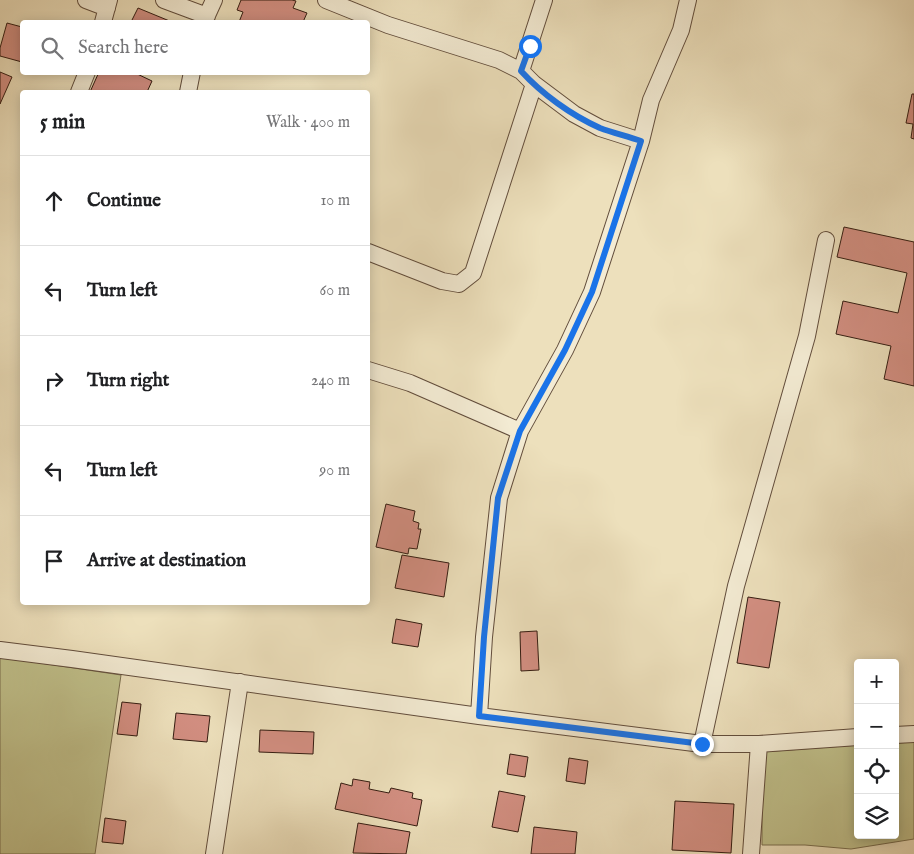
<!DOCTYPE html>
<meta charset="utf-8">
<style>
:root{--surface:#fff;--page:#f6f6f6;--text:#202124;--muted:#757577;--line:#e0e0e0}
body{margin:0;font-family:"IM FELL English",serif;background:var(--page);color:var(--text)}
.controls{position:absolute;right:15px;bottom:15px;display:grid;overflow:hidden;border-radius:5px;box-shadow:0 2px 12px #0003}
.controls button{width:45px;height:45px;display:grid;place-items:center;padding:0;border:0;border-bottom:1px solid var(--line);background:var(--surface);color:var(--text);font:25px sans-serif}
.stop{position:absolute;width:15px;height:15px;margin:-11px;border:4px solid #1a73e8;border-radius:50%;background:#fff}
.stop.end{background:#1a73e8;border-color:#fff;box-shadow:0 1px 5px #0008}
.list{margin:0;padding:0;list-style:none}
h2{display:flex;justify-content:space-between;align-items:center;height:65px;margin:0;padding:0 20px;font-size:21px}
h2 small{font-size:16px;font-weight:400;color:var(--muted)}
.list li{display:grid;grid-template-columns:32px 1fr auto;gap:15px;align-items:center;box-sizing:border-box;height:90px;padding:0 20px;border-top:1px solid var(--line)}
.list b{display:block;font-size:19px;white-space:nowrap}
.list em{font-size:16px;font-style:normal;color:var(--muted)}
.icon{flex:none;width:28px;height:28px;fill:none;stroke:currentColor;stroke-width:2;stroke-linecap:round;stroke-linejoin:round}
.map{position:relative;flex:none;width:914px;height:854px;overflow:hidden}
.search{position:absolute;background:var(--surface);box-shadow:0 2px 12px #0003;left:20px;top:20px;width:350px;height:55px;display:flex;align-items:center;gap:12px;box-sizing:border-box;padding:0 18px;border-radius:5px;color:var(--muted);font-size:19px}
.panel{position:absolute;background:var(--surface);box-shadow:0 2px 12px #0003;left:20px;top:90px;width:350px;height:515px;border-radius:5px}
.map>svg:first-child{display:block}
.green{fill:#c0c08b;stroke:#7a6e4e}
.building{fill:#d38f82;stroke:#341c11}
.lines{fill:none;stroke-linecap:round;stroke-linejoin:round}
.minor-casing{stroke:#624d3c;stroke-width:18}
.minor{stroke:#f3ebd3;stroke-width:16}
.route{stroke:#1a73e8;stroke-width:6}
</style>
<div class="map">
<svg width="914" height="854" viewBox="0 0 914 854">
<rect width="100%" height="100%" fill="#ede0bc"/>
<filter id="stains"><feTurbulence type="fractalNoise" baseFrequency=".004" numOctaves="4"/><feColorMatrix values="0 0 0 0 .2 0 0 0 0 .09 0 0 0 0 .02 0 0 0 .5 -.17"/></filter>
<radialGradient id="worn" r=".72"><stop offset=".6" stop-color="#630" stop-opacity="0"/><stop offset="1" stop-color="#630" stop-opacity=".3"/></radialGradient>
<!-- green -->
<path class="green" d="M0 657 121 675 95 854H0Z
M914 742V839L851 849 805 845H762V752L858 745V835H895V743Z"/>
<!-- building -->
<path class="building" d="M241 0H292L296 1 293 8 307 13 303 22H239L243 12 237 10Z
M138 8 172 22H131Z
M7 23 22 27V62L0 56V48Z
M0 72 12 77 0 104Z
M99 72H133L152 81 147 92H90Z
M912 94H914V139L911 138 913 124 906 123Z
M844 227 914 242V386L884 379 891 346 836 334 843 301 898 313 907 273 837 257Z
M386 504 415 511 413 521 419 523 418 529H421L417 549 409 548 408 554 376 547Z
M402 555 449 563 444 597 395 588Z
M748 597 780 602 769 668 737 663Z
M396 619 422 624 418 647 392 643Z
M537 631 539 670 521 671 520 632Z
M122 702 141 704 137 736 117 734Z
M176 713 210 716 207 742 173 739Z
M260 730 314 732 313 754 259 752Z
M510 754 528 757 525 777 507 774Z
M569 758 588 761 585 784 566 781Z
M353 779 370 782 369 789 389 793 391 788 413 793 412 798 422 800 417 826 335 809 341 783 352 786Z
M499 791 525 796 518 832 492 827Z
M675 801 734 804 731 853 672 850Z
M105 818 126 821 123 844 102 842Z
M358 823 410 832 406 854 353 853Z
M534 827 577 832 575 854H531Z"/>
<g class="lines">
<!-- minor casing -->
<g class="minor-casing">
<path id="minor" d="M86 0 107 8
M164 0 207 16
M326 0 388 25 499 60 521 71 534 84 574 114 600 128 641 141
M103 22 109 0
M204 22 214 0
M521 71 544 0
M79 92 87 72
M188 92 192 72
M368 252 442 281 459 284 473 273 534 84
M368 370 410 383 520 431
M0 650 72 659 479 716 702 744H759L858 737
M479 716 484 637 499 498 520 431 565 350 592 292 641 141 651 100 681 30 688 0
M895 735 914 734
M702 744 736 586 807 336 826 240
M214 854 240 682
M751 854 759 744"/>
</g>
<!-- minor -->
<use href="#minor" class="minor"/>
</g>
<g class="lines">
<!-- route -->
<path class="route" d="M530 46 521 71C542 94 571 115 600 128 613 133 627 136 641 141L592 292 565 350 520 431 498 498 484 637 479 716 702 744"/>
</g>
<rect width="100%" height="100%" filter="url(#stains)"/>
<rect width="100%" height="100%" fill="url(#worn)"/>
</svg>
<div class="controls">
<button>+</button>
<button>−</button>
<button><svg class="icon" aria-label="locate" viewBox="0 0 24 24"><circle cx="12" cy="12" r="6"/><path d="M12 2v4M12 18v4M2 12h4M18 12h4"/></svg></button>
<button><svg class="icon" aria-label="layers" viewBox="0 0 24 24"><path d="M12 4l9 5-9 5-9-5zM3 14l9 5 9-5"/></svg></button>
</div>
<div class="stop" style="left:530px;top:46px"></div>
<div class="stop end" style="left:702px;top:744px"></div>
<div class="search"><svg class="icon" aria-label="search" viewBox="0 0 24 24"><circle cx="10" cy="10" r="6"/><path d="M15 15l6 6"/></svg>Search here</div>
<section class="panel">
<h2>5 min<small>Walk · 400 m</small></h2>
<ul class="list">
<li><svg class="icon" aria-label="ahead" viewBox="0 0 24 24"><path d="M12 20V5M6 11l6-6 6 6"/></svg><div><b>Continue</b></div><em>10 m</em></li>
<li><svg class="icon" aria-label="left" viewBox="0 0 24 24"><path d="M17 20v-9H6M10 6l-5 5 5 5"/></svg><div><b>Turn left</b></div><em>60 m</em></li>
<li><svg class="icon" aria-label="right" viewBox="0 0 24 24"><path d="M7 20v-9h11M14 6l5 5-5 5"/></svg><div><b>Turn right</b></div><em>240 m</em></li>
<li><svg class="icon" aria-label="left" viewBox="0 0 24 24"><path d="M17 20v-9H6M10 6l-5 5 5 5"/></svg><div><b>Turn left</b></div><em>90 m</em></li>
<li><svg class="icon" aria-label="arrive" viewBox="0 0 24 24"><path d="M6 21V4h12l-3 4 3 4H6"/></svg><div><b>Arrive at destination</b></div></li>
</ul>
</section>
</div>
